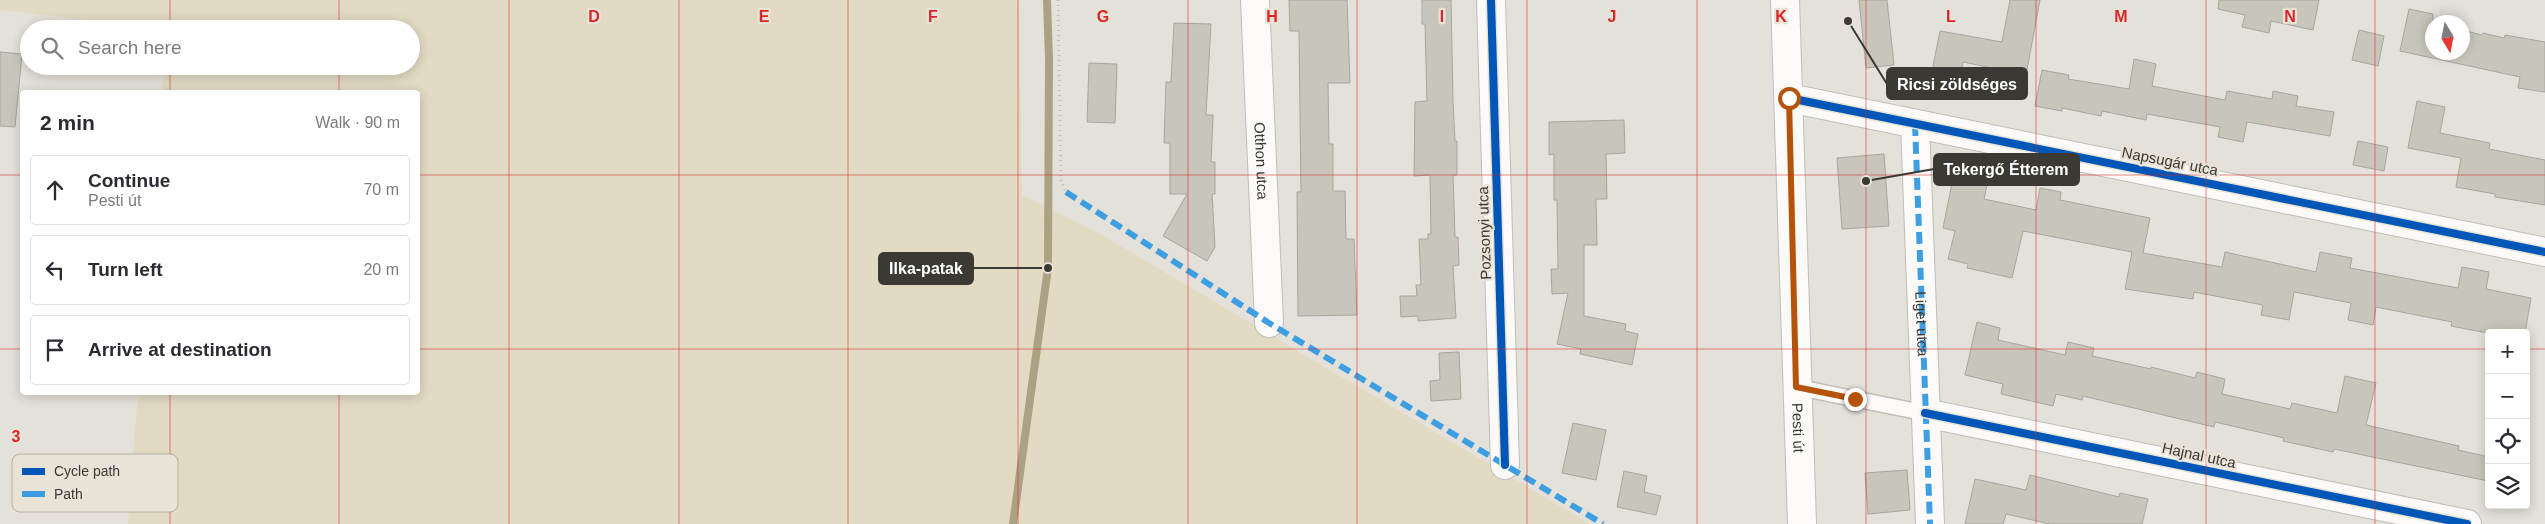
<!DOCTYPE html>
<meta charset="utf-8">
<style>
:root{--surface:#fff;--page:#f2f2f3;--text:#2b2b33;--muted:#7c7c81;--line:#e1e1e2}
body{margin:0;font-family:Arial,sans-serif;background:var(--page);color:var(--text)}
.controls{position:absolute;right:15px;bottom:15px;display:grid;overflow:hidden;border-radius:5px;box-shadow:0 2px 12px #0003}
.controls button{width:45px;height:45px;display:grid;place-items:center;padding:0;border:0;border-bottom:1px solid var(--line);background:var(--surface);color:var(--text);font:25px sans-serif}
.compass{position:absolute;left:2425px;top:15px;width:45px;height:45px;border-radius:50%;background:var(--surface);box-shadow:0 2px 12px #0003;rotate:170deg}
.stop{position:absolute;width:15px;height:15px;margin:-11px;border:4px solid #b45309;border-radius:50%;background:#fff}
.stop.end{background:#b45309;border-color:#fff;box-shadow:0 1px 5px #0008}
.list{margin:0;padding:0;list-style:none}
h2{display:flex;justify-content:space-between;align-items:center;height:65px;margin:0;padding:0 20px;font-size:21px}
h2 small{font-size:16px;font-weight:400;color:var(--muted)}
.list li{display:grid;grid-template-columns:32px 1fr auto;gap:15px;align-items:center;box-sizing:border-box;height:70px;margin:0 10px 10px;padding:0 10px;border:1px solid var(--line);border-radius:5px}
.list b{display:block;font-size:19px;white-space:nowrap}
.list p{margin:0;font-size:16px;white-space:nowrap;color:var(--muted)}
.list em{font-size:16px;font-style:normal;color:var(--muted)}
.icon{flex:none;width:28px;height:28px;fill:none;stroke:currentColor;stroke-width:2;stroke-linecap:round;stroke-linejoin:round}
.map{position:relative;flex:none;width:2545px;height:524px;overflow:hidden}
.search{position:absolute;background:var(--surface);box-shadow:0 2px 12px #0003;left:20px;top:20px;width:400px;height:55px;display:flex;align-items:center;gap:12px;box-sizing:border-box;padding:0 18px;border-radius:28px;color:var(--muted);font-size:19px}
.panel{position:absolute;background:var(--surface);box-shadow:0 2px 12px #0003;left:20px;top:90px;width:400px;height:305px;border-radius:5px}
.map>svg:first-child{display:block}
.green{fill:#e2dac2}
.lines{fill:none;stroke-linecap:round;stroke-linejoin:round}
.stream{stroke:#aba185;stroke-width:8}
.building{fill:#c8c5ba;stroke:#a8a5a0}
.lane-casing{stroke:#bfbeb8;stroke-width:18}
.street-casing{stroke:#bfbeb8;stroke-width:30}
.primary-casing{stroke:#bfbeb8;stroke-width:30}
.path{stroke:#c2c0be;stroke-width:3;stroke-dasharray:1 4;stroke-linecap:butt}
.lane{stroke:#fbfaf9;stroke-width:15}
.street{stroke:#fbfaf9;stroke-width:28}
.primary{stroke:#fbfaf9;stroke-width:28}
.quiet{stroke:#3e9ee2;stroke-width:6;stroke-dasharray:12 6;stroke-linecap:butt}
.cycleway-casing{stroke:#e8e3d6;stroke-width:11}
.cycleway{stroke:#0057b8;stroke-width:8}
.route{stroke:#b45309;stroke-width:6}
.grid{fill:none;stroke:#d62828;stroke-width:1;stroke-opacity:0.55}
.labels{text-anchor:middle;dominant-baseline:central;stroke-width:4.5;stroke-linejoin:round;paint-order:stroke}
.street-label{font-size:15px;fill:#3a3933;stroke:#e8e3d6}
.key{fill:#e8e3d6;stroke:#b4b0a5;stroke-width:1}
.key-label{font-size:14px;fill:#3a3933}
.grid-label{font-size:16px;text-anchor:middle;font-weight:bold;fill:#d62828;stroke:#e8e3d6;stroke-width:4.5;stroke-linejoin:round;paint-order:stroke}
.leader{fill:none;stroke:#3a3933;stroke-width:2}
.callout-dot{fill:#3a3933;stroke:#e8e3d6;stroke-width:2}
.callout{fill:#3a3933;stroke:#3a3933;stroke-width:2}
.callout-label{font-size:16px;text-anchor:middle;font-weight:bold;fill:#fff}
</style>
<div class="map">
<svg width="2545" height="524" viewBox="0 0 2545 524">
<rect width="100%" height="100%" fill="#e4e1da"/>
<!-- green -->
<path class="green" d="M0 0H1019L1022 195 1102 235 1590 524H128L138 393 418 392V92H162L165 66H411V29H168L0 10Z"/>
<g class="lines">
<!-- stream -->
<path class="stream" d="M1013 524 1048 268 1049 59 1047 0"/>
</g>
<!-- building -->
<path class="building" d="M1289 0H1347L1350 83H1328L1329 144H1333V191H1345L1346 239H1354L1357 315 1298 316 1297 192H1301L1299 31H1290Z
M1422 0H1451L1453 101 1455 141H1457V175H1453L1455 237H1458L1459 265 1453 266 1456 318 1418 321V316L1401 317 1400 296H1417L1416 285H1421L1419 239H1428V234H1431L1430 175 1414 176 1415 102 1427 101 1425 24H1422Z
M1859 0H1887L1894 65 1866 68Z
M2010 0H2040L2026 75 1963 62 1959 82 1931 76 1940 31 2002 42Z
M2219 0H2319L2313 30 2271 21 2269 33 2242 27 2245 15 2218 9Z
M2409 9 2433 14 2432 52H2462V30L2482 35 2483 33 2504 38 2505 35 2545 42V92L2518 88 2520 77 2400 51Z
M1174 23 1211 24 1206 115H1213L1211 162H1215V194H1212L1215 247 1207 261 1163 236 1187 194H1170V143H1164L1166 82H1171Z
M2359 30 2384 36 2378 66 2352 60Z
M0 52 22 54 15 127 0 126Z
M2134 59 2156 64 2152 86 2225 100 2227 91 2272 99 2273 91 2298 96 2296 106 2334 112 2330 136 2247 122 2243 142 2218 137 2220 127 2147 114 2146 120 2102 111 2101 116 2062 108V111L2035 106 2042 70 2069 75 2068 79 2129 89Z
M1089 63 1117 64 1115 123 1087 122Z
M2417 101 2445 107 2440 133 2490 143 2489 149 2545 160V205L2495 197V194L2456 187 2461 158 2408 148Z
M1624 120 1625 153 1606 154 1607 199H1596L1597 245H1584V316L1626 324 1625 331 1638 334 1632 365 1580 354 1581 349 1557 344 1568 293 1552 294 1551 269H1558L1557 200H1554V154L1549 155V122Z
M2358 141 2388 147 2384 171 2353 165Z
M1884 154 1889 226 1842 229 1837 158Z
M1954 173 1988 180 1984 199 2036 210 2040 188 2061 192 2060 200 2150 218 2143 253 2222 267 2225 252 2316 272 2320 252 2352 258 2350 268 2458 288 2462 267 2489 272 2486 289 2531 298 2525 333H2487L2451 326 2452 322 2376 307 2373 325 2348 320 2351 303 2294 292 2289 320 2261 315 2263 305 2194 292 2193 299 2125 289 2132 252 2023 231 2012 278 1967 268 1968 264 1948 259 1955 231 1943 228Z
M1977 322 2000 328 1998 340 2065 355 2068 342 2094 348 2092 356 2151 369V367L2195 378 2197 372 2225 379 2222 394 2290 409 2292 403 2337 413 2345 376 2376 383 2366 425 2459 446 2458 450 2489 457 2488 481 2334 449 2333 452 2283 441 2284 438 2215 422 2214 427 2083 396 2082 400 2056 394 2053 406 2001 394 2003 384 1965 375Z
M1459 352 1461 399 1431 401 1430 381 1440 380 1439 353Z
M1573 423 1606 430 1596 480 1562 473Z
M1907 470 1910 510 1868 514 1865 473Z
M1624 471 1647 476 1644 492 1661 496 1656 515 1617 507Z
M2030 475 2119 497 2120 493 2148 499 2142 524H2050L2006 514 2003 524H1965L1975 479 2026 490Z"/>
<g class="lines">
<!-- lane casing -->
<g class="lane-casing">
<path id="lane" d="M1796 387 1925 413"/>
</g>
<!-- street casing -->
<g class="street-casing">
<g id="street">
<path id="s1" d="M1255 0 1269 323"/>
<path d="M1491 0 1505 465"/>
<path d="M1789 98 2545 252"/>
<path id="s2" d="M1915 124 1930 524"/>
<path d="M1925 413 2467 524"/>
</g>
</g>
<!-- primary casing -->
<g class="primary-casing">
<g id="primary">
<path id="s3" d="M1785 0 1802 524"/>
</g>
</g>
<!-- path -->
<path class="path" d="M1058 0 1061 182 1066 192"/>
<!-- lane -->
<use href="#lane" class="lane"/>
<!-- street -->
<use href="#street" class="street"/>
<!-- primary -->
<use href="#primary" class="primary"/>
<!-- quiet -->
<path class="quiet" d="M1915 124 1930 524
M1066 192 1269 323 1603 524"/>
<!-- cycleway casing -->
<g class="cycleway-casing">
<path id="cycleway" d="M1491 0 1505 465
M1789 98 2545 252
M1925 413 2467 524"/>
</g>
<!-- cycleway -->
<use href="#cycleway" class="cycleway"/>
</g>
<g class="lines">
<!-- route -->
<path class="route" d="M1789 98 1796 387 1855 399"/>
</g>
<!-- grid -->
<path class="grid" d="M170 0V29M339 0V29M509 0V524M679 0V524M848 0V524M1018 0V524M1188 0V524M1357 0V524M1527 0V524M1697 0V524M1866 0V524M2036 0V524M2206 0V524M2375 0V524M170 66V92M339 66V92M0 175H22M418 175H2545M0 349H22M418 349H2489M2526 349H2545M170 392V524M339 392V524"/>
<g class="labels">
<!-- street labels -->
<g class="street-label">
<text transform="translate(2170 161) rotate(11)">Napsugár utca</text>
<text stroke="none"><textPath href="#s1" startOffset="161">Otthon utca</textPath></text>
<text transform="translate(1484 233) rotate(-92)">Pozsonyi utca</text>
<text stroke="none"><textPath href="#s2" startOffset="200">Liget utca</textPath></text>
<text stroke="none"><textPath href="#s3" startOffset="428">Pesti út</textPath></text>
<text transform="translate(2199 455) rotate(12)">Hajnal utca</text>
</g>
</g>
<!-- legend -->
<rect x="12" y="454" width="166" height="58" rx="8" class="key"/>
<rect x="22" y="468" width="23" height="7" fill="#0057b8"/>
<rect x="22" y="491" width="23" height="6" fill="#3e9ee2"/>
<g class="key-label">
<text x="54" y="476">Cycle path</text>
<text x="54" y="499">Path</text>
</g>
<g class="grid-label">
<text x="594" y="22">D</text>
<text x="764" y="22">E</text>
<text x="933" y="22">F</text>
<text x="1103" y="22">G</text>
<text x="1272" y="22">H</text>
<text x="1442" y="22">I</text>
<text x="1612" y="22">J</text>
<text x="1781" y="22">K</text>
<text x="1951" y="22">L</text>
<text x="2121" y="22">M</text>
<text x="2290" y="22">N</text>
<text x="16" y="442">3</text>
</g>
<!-- callouts -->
<path class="leader" d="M1848 21L1887 84M1866 181L1934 169M1048 268L973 268"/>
<g class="callout-dot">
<circle cx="1848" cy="21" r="5"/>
<circle cx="1866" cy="181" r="5"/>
<circle cx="1048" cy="268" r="5"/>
</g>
<g class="callout">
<rect x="1887" y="68" width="140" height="31" rx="5"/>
<rect x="1934" y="154" width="145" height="31" rx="5"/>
<rect x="879" y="253" width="94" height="31" rx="5"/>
</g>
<g class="callout-label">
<text x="1957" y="90">Ricsi zöldséges</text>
<text x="2006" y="175">Tekergő Étterem</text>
<text x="926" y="274">Ilka-patak</text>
</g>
</svg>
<div class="controls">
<button>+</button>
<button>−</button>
<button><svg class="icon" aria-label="locate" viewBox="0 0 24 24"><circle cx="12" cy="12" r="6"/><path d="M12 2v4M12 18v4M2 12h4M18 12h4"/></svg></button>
<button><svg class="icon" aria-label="layers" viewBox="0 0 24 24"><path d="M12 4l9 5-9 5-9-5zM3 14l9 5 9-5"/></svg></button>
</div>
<svg class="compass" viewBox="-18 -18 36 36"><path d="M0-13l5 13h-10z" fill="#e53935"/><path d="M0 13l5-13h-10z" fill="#7c7c81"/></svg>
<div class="stop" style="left:1789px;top:98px"></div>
<div class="stop end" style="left:1855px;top:399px"></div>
<div class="search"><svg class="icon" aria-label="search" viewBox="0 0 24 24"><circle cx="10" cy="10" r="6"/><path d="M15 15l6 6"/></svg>Search here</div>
<section class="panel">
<h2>2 min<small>Walk · 90 m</small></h2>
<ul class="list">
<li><svg class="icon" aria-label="ahead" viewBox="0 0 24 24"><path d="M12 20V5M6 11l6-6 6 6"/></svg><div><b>Continue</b><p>Pesti út</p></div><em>70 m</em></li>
<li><svg class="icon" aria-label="left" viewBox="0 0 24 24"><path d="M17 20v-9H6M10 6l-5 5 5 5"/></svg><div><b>Turn left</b></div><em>20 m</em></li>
<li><svg class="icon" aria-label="arrive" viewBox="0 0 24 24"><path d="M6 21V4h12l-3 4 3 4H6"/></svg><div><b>Arrive at destination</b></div></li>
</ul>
</section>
</div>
